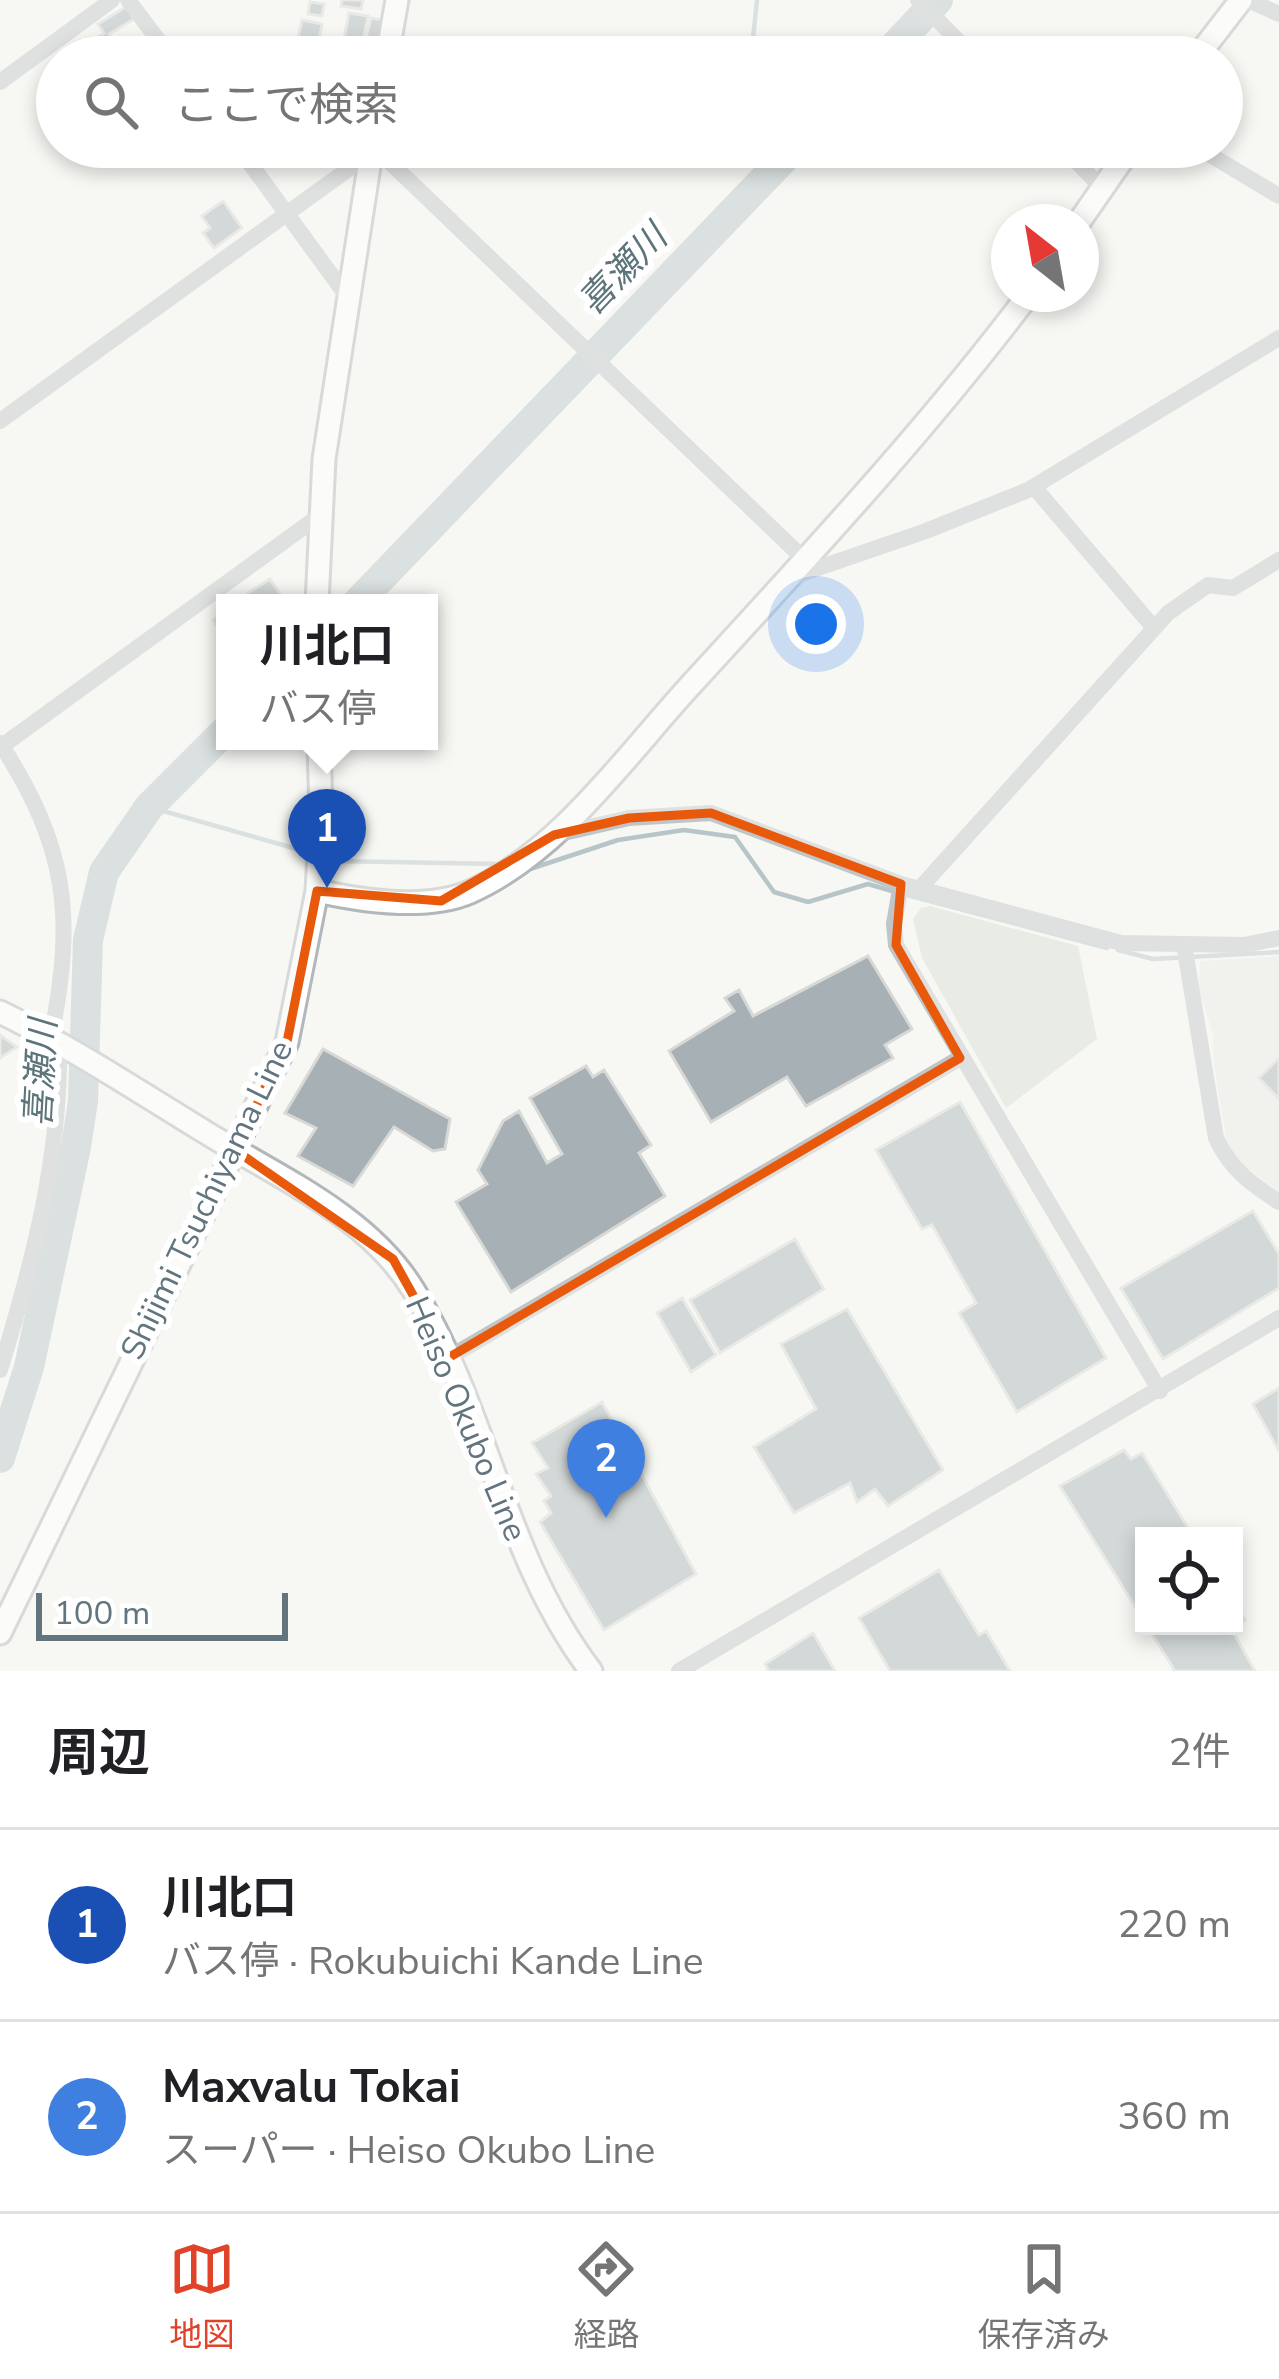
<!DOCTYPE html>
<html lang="ja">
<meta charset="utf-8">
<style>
:root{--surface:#fff;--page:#f6f6f6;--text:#202124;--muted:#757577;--line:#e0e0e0;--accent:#e1432a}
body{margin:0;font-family:"Nunito Sans","Noto Sans JP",sans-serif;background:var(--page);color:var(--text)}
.controls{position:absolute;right:36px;bottom:36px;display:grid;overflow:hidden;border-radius:0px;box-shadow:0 6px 18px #0003}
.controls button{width:108px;height:108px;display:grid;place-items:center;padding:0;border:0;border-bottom:3px solid var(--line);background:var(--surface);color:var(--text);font:60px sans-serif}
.compass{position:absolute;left:991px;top:204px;width:108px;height:108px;border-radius:50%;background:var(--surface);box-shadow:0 6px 18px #0003;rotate:329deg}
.scale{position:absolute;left:36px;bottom:30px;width:252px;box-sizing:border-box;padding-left:12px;border:6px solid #62757f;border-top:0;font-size:33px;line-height:42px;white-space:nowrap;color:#62757f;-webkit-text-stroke:9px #fff;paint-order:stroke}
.you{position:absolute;left:816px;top:624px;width:42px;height:42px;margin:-30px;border:9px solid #fff;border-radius:50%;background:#1a73e8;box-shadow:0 0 0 18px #1a73e833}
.badge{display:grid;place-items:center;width:78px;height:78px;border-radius:50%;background:var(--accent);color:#fff;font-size:39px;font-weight:700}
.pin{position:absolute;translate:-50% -99px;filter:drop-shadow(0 3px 6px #0008)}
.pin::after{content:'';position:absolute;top:63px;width:42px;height:36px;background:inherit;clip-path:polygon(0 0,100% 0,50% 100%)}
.popup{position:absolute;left:216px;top:594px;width:222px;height:156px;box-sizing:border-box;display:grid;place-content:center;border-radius:0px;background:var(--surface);filter:drop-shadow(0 3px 9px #0005);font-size:39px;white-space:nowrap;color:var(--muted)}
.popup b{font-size:45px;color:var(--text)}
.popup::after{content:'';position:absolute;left:50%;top:100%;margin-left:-24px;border:24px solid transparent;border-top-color:var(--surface)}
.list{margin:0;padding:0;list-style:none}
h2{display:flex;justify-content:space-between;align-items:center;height:156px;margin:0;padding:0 48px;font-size:51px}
h2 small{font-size:39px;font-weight:400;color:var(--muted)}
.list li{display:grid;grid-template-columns:78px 1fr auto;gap:36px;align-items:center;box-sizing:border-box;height:192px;padding:0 48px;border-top:3px solid var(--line)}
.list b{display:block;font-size:45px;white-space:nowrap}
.list p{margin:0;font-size:39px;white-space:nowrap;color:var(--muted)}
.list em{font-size:39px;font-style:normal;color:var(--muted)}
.icon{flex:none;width:66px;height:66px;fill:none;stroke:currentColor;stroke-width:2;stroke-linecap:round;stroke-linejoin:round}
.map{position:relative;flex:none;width:1279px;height:1671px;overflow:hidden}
.search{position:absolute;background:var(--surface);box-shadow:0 6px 18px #0003;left:36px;right:36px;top:36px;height:132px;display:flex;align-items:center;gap:30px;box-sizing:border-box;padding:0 42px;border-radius:66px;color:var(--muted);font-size:45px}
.sheet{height:540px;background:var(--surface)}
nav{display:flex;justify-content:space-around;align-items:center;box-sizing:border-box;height:168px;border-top:3px solid var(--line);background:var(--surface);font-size:33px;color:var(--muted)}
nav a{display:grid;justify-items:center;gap:6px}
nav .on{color:var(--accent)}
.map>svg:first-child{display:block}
.built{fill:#e8e8e7}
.green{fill:#d7dcd3}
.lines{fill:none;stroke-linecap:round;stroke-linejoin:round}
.stream{stroke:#b7c5c8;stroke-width:4.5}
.river{stroke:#b7c5c8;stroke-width:30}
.building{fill:#a7b1b5;stroke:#d8d8d6;stroke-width:3}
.major-casing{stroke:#b1b7ba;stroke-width:27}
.minor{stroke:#c0c5c8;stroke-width:16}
.major{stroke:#fff;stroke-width:21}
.marked{fill:none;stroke:#e8590c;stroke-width:9;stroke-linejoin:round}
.labels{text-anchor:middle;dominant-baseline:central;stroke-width:12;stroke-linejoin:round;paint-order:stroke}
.street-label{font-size:33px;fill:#62757f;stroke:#fff}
.water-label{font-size:36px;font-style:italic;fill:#5d757a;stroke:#fff}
</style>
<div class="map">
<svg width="1279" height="1671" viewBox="0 0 1279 1671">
<rect width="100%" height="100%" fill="#f7f7f4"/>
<!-- built -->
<path class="built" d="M1279 956V1192L1229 1155 1214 1066 1213 1035 1199 989 1200 961Z"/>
<!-- green -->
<path class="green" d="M930 906 1078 946 1097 1039 1006 1108 922 958 913 919 921 908Z"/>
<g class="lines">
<!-- stream -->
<path class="stream" d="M751 57 757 0
M768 147 769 173
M149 807 297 849
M334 861 500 864
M521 872 618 840 684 830 735 837 774 892 808 902 868 884 892 891
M903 894 1107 948
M1118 950 1153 959 1279 952"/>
<!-- river -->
<path class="river" d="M884 57 938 0
M357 603 795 147
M0 1458 29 1367 76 1147 83 1101 88 940 104 872 149 807 225 731"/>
</g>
<!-- building -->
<path class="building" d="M342 0H363L361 9 341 6Z
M310 2 324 4 322 16 308 14Z
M126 7 134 19 109 34 124 57H74L72 54 104 33 98 24Z
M349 13 368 16 363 42 344 39Z
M371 18 384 20 379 50 363 48Z
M302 20 322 24 316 57 295 53Z
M223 201 242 228 214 248 203 233 210 228 202 216Z
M270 579 282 597 273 603H255L248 593Z
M225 613V638L213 620Z
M868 956 912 1029 885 1045 893 1058 806 1106 787 1077 711 1122 669 1051 734 1011 725 998 739 990 753 1016Z
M0 1035 17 1047 0 1058Z
M323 1049 450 1119 445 1149 433 1151 394 1127 353 1186 298 1156 316 1128 285 1113Z
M1279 1058V1099L1259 1078Z
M586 1066 593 1077 604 1070 651 1145 639 1153 665 1196 511 1292 456 1202 487 1184 478 1170 503 1121 519 1111 547 1163 562 1154 530 1098Z
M960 1102 1106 1358 1017 1412 959 1313 976 1303 932 1225 922 1229 876 1150Z
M1253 1211 1279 1254V1288L1163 1359 1121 1288Z
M795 1239 824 1289 720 1353 690 1300Z
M682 1298 716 1355 691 1372 657 1313Z
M847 1309 943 1470 888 1506 875 1489 857 1502 850 1483 794 1513 754 1447 816 1409 781 1344Z
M1279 1388V1451L1253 1404Z
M602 1402 696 1574 604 1630 540 1522 551 1513 544 1501 551 1496 536 1474 548 1468 532 1443Z
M1124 1450 1131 1459 1142 1453 1193 1536H1144V1621L1060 1486Z
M939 1570 979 1635 986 1631 1010 1671H890L859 1618Z
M1234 1602 1245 1620 1231 1628 1255 1671H1175L1147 1626H1234Z
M813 1633 835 1671H769L765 1664Z"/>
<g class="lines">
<!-- major casing -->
<g class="major-casing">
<path id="major" d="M387 57 397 0
M1197 57 1241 0
M1079 222 1131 147
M317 603 324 459 372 147
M317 891C362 901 426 911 470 892 557 854 626 756 688 688 805 560 925 432 1029 294
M0 1012C71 1047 138 1091 205 1132 278 1177 369 1216 414 1291 488 1411 504 1557 591 1671
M0 1633 287 1042 317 891 321 815 319 741"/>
</g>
<!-- minor -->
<path class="minor" d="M128 0 171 57
M918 0 974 57
M1248 0 1279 14
M0 82 112 0
M238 147 349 299
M374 147 804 559
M1062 147 1103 189
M1197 147 1279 196
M0 421 372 152
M1034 487 1154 628
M792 577 926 531 1028 490 1279 338
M0 743C68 848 75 917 51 1037
M2 746 319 516
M555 835 629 818 711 813 901 884 1121 943 1244 945 1279 938
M901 884 894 924 896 945 1160 1391
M921 887 1168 613 1208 585 1233 588 1279 560
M1184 944 1216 1138C1231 1170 1250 1183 1279 1202
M448 1358 960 1058
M0 1370C33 1262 61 1156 59 1043
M679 1671 1279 1318"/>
<!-- major -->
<use href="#major" class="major"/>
</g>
<!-- marked area -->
<path d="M0 0H1279V1671H0ZM711 813 901 884 896 945 960 1058 448 1358 393 1259 235 1150 287 1042 317 891 441 901 554 835 629 818Z" fill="#f7f7f4" fill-opacity=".55" fill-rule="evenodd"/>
<path class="marked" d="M711 813 901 884 896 945 960 1058 448 1358 393 1259 235 1150 287 1042 317 891 441 901 554 835 629 818Z"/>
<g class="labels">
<!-- street labels -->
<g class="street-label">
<text transform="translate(207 1200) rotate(-64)">Shijimi Tsuchiyama Line</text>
<text transform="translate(466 1419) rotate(67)">Heiso Okubo Line</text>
</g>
<!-- water labels -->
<g class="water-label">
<text transform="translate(623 270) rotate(-46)">喜瀬川</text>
<text transform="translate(41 1073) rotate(-87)">喜瀬川</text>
</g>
</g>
</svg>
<div class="controls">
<button><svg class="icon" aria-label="locate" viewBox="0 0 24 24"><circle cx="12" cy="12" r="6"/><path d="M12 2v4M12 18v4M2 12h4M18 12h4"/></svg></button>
</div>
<svg class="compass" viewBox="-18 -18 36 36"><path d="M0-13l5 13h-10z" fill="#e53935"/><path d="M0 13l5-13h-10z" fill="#757577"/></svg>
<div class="scale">100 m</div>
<div class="you"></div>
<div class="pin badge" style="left:327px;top:888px;background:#1a4fb4">1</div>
<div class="popup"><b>川北口</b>バス停</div>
<div class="pin badge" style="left:606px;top:1518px;background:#3f7fe0">2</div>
<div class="search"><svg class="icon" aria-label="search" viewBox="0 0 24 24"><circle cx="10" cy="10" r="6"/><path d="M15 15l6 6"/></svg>ここで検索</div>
</div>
<section class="sheet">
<h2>周辺<small>2件</small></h2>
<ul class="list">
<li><span class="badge" style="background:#1a4fb4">1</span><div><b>川北口</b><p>バス停 · Rokubuichi Kande Line</p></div><em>220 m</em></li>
<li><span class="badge" style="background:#3f7fe0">2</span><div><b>Maxvalu Tokai</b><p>スーパー · Heiso Okubo Line</p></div><em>360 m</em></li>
</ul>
</section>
<nav>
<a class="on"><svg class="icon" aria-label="map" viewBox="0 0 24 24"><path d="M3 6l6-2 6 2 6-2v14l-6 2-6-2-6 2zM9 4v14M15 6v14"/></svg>地図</a>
<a><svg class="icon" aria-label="directions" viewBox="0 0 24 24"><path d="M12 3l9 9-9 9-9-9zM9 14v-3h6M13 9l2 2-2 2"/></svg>経路</a>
<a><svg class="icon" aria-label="saved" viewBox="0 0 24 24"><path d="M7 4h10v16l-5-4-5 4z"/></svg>保存済み</a>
</nav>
